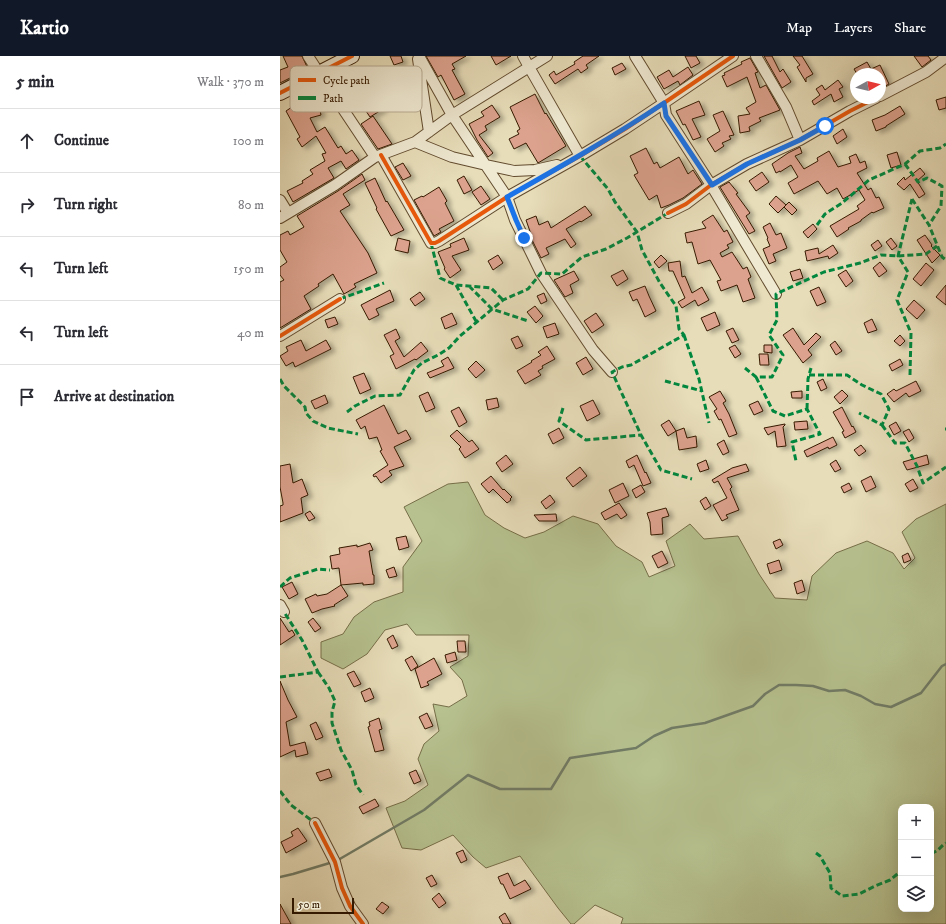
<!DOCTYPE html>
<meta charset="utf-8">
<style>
:root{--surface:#fff;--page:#f7f7f7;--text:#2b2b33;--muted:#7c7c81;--line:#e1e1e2;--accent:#111827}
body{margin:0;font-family:"IM FELL DW Pica",serif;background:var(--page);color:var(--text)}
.controls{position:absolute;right:12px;bottom:12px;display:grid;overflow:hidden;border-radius:8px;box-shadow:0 4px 16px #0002}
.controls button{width:36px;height:36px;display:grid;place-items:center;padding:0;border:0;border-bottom:1px solid var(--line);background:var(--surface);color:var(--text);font:20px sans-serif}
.compass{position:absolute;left:570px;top:12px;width:36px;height:36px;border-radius:50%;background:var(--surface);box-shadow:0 4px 16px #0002;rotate:82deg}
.scale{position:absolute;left:12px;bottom:10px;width:62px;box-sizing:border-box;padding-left:4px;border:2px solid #361a00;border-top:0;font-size:11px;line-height:14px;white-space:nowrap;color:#361a00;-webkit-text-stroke:3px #efe9d2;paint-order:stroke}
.stop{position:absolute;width:12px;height:12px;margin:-9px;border:3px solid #1a73e8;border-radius:50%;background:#fff}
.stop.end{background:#1a73e8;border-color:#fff;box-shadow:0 1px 4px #0008}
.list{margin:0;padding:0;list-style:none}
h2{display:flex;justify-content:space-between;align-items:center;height:52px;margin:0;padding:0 16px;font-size:17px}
h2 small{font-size:13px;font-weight:400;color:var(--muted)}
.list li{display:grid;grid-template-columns:26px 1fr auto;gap:12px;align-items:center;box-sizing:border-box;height:64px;padding:0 16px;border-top:1px solid var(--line)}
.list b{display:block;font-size:15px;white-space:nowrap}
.list em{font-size:13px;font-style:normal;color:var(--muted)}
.icon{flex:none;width:22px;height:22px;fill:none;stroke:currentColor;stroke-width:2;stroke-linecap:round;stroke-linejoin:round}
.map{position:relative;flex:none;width:666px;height:868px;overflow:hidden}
header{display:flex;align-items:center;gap:24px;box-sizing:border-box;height:56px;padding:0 20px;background:var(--accent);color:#fff}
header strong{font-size:19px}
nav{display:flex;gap:22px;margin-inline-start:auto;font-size:14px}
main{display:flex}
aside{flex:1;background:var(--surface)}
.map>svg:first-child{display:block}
.green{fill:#b6c18f;stroke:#766e48;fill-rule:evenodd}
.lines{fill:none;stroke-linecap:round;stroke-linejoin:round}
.stream{stroke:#717c66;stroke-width:2.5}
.building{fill:#dca28d;stroke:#361a00;filter:url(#shadow)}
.street-casing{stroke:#624b2e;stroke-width:12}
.secondary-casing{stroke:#361a00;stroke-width:16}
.street{stroke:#efe9d2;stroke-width:10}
.secondary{stroke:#efe9d2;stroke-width:14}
.quiet{stroke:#00873e;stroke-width:3;stroke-dasharray:6 3;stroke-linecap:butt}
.cycleway-casing{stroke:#efe9d2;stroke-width:6}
.cycleway{stroke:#e8590c;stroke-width:4}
.route{stroke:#1a73e8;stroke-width:5}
.key{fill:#efe9d2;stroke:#b8ab93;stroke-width:1}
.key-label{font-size:11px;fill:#361a00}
</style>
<header>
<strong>Kartio</strong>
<nav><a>Map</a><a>Layers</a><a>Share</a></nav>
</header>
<main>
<aside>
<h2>5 min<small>Walk · 370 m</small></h2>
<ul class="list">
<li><svg class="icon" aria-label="ahead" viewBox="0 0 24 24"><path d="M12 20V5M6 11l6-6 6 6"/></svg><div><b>Continue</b></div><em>100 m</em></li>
<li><svg class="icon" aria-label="right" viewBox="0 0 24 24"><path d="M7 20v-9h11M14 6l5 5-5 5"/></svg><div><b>Turn right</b></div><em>80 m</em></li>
<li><svg class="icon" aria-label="left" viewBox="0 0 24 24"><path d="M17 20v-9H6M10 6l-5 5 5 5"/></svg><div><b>Turn left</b></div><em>150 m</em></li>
<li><svg class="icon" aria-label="left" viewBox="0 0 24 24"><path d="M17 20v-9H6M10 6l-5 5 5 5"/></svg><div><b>Turn left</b></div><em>40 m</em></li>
<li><svg class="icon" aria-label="arrive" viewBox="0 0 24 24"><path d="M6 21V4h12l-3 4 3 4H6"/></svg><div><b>Arrive at destination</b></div></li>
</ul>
</aside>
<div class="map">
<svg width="666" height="868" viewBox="0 0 666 868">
<defs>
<filter id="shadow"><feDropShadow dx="4.5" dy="2.5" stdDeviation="2" flood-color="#0004"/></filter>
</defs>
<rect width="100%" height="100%" fill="#e7ddb9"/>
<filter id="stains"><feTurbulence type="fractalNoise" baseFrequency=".005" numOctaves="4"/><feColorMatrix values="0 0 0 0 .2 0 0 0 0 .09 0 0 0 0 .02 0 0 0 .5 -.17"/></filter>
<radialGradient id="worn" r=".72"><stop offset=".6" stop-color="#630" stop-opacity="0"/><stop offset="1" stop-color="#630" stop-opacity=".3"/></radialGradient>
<!-- green -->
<path class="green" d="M188 426 205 459 224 472 245 482 264 476 293 460 318 468 336 490 362 506 369 521 395 510 386 485 410 468 424 483 458 480 479 518 495 542 527 544 532 520 556 497 587 485 613 497 624 513 635 502 622 476 636 463 666 448V868H341L343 862 315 849 294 868H291L278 852 240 800 206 812 193 801 173 779 141 794 122 792 106 752 125 745 148 729 138 703 144 688 159 675 153 648 169 651 187 640 182 624 170 611 188 600 189 579H136L127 568 105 574 87 598 63 613 41 602V586L63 578 74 561 94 546 123 536V511L142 485 124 451 168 428ZM621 751H651V853H621Z"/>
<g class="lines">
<!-- stream -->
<path class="stream" d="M58 804 144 754 188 719 220 733H271L290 702 356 692 374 680 392 672 425 667 473 650 485 638 499 629H516L533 630 549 635 565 634 581 640 595 648 611 651 641 637 662 610 666 608
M0 821 13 818 53 806"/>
</g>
<!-- building -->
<path class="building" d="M3 0H22L28 13 0 27V14L8 11Z
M110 0H121L123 6 114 9Z
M146 0H186L172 8 175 13 172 14 185 38 174 44 161 19 158 21Z
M211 0H231L216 9Z
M303 0H319L306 9 308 12 301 17 298 13 275 28 269 19 274 15 276 19 295 8 294 6Z
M405 0H416L420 7 411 12Z
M484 0H492L500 16 503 13 511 26 502 32Z
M513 0H522L533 18 526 22V26L517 11 520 9Z
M634 0H648L651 4 642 11Z
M470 2 478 16 475 17 480 32 486 29 500 54 479 62 481 65 469 71 470 75 460 77 458 60 470 58 466 52 476 46 467 21 447 31 442 20 445 19 444 17 462 8 461 6Z
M587 6 591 13 600 9 609 28 600 33V18H577L574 13Z
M342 7 346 13 335 19 332 12Z
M408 11 413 19 400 29 398 25 384 33 377 21 389 14 393 21Z
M558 24 563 31 559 33 563 41 554 46 551 38 534 49 532 45 540 39 536 33 542 29 545 34Z
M39 31 45 42 38 46 41 59 30 62 37 76 45 71 58 92 61 90 66 98 72 94 79 104 66 113 61 105 48 112 54 122 13 146 7 135 23 127 22 125 33 118 30 114 45 105 42 98 46 97 36 80 22 91 17 83 20 81 6 55 15 49 12 41 23 37 24 40Z
M255 38 265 58 266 57 286 90 258 107 246 87 234 93 229 83 239 78 237 75 240 73 230 51Z
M666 41V52L659 54 656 44Z
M97 43 103 53 90 61 84 52Z
M419 45 425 59 412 63 421 81 413 84 405 68 403 69 396 55Z
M212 49 220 61 205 70 207 74 199 79 213 97 208 101 197 84 189 68 204 60 201 56Z
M620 50 625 58 606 70V71L596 75 592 64 605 59Z
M443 55 454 79 449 80 451 83 442 87 444 90 435 96 427 83 440 75 433 59Z
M93 60 112 88 98 93 81 68Z
M563 73 567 81 557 88 553 80Z
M520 91 522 97 515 100 524 113 538 105 537 102 549 95 558 111 571 107 569 101 576 98 580 107 585 105 587 112 577 117 588 134 591 132 596 142 599 141 604 152 593 157 592 156 581 164V165L568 172 569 173 557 181 550 170 579 153 577 150 585 144 579 134 563 143 557 132 547 138 538 125 514 138 508 127 518 121 511 109 500 116V115L496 117 492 108 508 97Z
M366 92 374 108 377 106 380 112 399 101 408 118 413 114 422 128 403 142 389 149 381 152 377 139 369 144 354 119 358 117 350 100Z
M617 96 621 109 611 112 607 99Z
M123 107 131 120 123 124 115 111Z
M640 112 645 118 637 125 645 138 639 142 630 128 624 134 617 128 624 121 625 124Z
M482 116 489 126 476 135 469 125Z
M82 118 85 124 63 138 70 149 60 155 88 197 97 217 74 228 76 231 64 238 53 218 38 228 39 230 24 240 31 253 0 272V226L4 224 0 219V211L7 206 0 194V179L8 175 10 179 24 171 17 160 58 135Z
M184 120 192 134 184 138 177 124Z
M95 122 106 146 107 145 124 174 111 180 96 153 97 152 85 127Z
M449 126 458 137 456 138 470 157 466 160 475 175 469 178 440 131Z
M201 130 210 143 201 149 192 136Z
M159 131 167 145 165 147 174 165 159 173 161 176 154 180 134 144 142 140 143 141Z
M496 140 506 149 498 157 489 148Z
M509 146 517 154 512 159 504 151Z
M305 150 312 159 301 166 300 165 286 173 296 188 291 192 285 183 266 192 269 198 261 202 251 182 252 181 246 164 256 160 259 169 268 165 271 172Z
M433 159 444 176 447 174 453 186 447 189 449 192 440 197 442 201 452 196 463 213 467 211 471 221 468 223 475 242 463 246 457 229 441 235 437 225 441 224 430 204 418 208 412 186 407 187 405 177 426 172 422 166Z
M490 167 496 179 501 177 507 192 493 198 496 205 489 208 483 193 490 190 487 183 488 182 483 171Z
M533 168 537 173 528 182 523 176Z
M645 179 652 189 651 190 660 199 652 207 637 184Z
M118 182 130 185 128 197 115 194Z
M184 182 189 194 172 200 181 214 170 222 164 213 165 212 158 196 171 191 170 188Z
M611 182 617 190 612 194 606 186Z
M598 184 602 190 595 195 591 189Z
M553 189 558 197 549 203 548 200 527 205 525 195 538 192 539 198Z
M218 199 223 207 213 214 208 205Z
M381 199 387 205 379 212 374 206Z
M400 205 402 221 405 220 412 237 422 231 429 244 418 250 415 244 402 252 398 246 405 242 393 215H389L388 207Z
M600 206 607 215 599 221 593 212Z
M646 207 654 214 641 230 633 223Z
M520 213 523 222 513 225 510 216Z
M343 214 348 223 337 230 331 220Z
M566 214 573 225 566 231 558 219Z
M294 215 299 224 290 229 293 237 285 241 274 224Z
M666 229V249L656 241Z
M365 230 369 240 376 255 365 261 357 243 353 245 349 236Z
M539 231 546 246 537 250 530 235Z
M110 234 114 245 96 253 99 259 89 264 81 249Z
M140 236 145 243 135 250 130 243Z
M264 237 267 245 261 248 257 240Z
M634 244 645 254 637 263 626 253Z
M255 250 263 260 256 267 247 256Z
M435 256 440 269 427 275 421 262Z
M172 257 177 268 165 273 161 262Z
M316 257 324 269 312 277 304 265Z
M55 261 58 268 48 272 45 264Z
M592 263 597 274 588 277 584 267Z
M275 267 279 278 267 282 263 271Z
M453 272 459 284 452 287 446 275Z
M513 272 524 289 536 277 541 281 528 294 532 299 523 307 503 279Z
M116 273 120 282 115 285 124 301 141 286 148 295 136 304 135 303 116 313 110 300 114 298 104 279Z
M620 279 625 285 620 290 614 285Z
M238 280 243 290 236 293 231 283Z
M21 284 26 295 46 284 51 293 15 311 13 306 6 310 0 300 8 295 6 291Z
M555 285 562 295 556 299 550 289Z
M455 289 461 298 455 302 449 292Z
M484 289H492V297L484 296Z
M267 290 275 303 262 310 263 312 258 315 261 319 245 328 237 315 252 306 251 305 261 299 258 296Z
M479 298H488L489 309H480Z
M168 301 174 312 150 322 147 317 164 310 161 305Z
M306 301 313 313 303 319 296 307Z
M620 303 623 309 612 315 609 309Z
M196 305 205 314 196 322 188 313Z
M84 317 91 333 80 338 73 321Z
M543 323 547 332 541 335 537 326Z
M636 325 641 335 629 341 626 337 614 346 607 338 614 333 616 335Z
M562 334 568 340 560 348 554 341Z
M440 335 446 345 443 347 449 358 457 378 449 381 441 363 439 364 434 355 437 353 429 341Z
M522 335V342H512L511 336Z
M148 336 155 352 146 356 139 340Z
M45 339 48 347 35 353 31 345Z
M217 342 219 351 208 354 206 344Z
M313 344 320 358 307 365 300 350Z
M478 345 483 355 474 359 469 349Z
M104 349 118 378 126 374 131 383 114 391 124 410 109 415 112 419 101 427 96 420 94 421 93 419 108 409 100 395 102 394 97 381 89 383 85 370 81 373 76 364Z
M179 351 187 366 179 371 171 355Z
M562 351 572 371 573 370 576 376 565 382 562 376 564 375 553 356Z
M389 364 396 375 388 380 381 369Z
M527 365 528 373 515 374 514 366Z
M616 366 621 375 614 379 609 370Z
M505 368V369L503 371 506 390 497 391 495 375 488 379 484 372Z
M279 372 284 382 273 388 268 378Z
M404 372 407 382 416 380 417 391 399 394 396 375Z
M629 373 634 382 629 386 623 376Z
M177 374 189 386 192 384 199 393 185 402 179 393 181 391 170 380Z
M553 381 557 389 549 393 548 391 527 401 524 395Z
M444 384 449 396 443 399 437 388Z
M581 389 586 395 579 400 574 394Z
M226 399 233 408 222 416 216 407Z
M357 399 365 417 366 416 371 427 363 430 354 409 349 412 346 405Z
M647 399 649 408 627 414 623 406Z
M426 404 429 413 420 416 417 408Z
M556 404 561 413 555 416 550 408Z
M10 408 13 427 22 423 28 439 21 442 23 457 0 466V450L3 449V447L0 431V410Z
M466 408 469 415 447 422 452 431 450 433 459 454 446 459 448 462 442 465 433 449 447 442 438 425 434 427 432 424 452 412Z
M300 411 307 420 293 431 286 422Z
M211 420 223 434 224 433 232 441 230 443 231 444 227 447 213 433 209 437 201 428Z
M591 420 596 431 586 436 581 425Z
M633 423 638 432 630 436 625 428Z
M343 427 349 440 335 447 329 434Z
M569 427 572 433 564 437 561 431Z
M361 429 365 436 356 442 352 434Z
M270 439 275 446 266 453 261 446Z
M426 441 431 450 425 454 420 445Z
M339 447 347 459 341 463 337 458 325 464 321 457Z
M386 452 389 460 382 462 383 478 371 479 370 466 367 457Z
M30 455 35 462 29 465 25 458Z
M276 458 277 465H259L254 459Z
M126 480 129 491 119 494 116 482Z
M500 483 503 489 496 493 493 486Z
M90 487 93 494 89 495 93 519H94V528L83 529V527L61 529 59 512 52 513 50 500 60 498 59 492 77 489V491Z
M382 495 388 507 378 512 372 500Z
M628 497 631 504 624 507 622 500Z
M499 504 502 514 490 518 487 508Z
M114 511 117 520 109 522 106 514Z
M522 524 525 535 517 538 514 527Z
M12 526 18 538 9 543 2 531Z
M61 529 68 540 54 549 55 550 42 553 32 557 25 543 36 538 37 540 47 538Z
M0 562 9 576 12 574 15 579 0 589Z
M33 562 41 572 35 576 28 566Z
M113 579 118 590 112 593 107 583Z
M177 585H185L186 596H178Z
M175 596 177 604 167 607 165 599Z
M132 600 138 610 131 615 125 604Z
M154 602 162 618 147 626 149 629 141 632 135 613Z
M74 615 81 628 74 631 67 618Z
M0 625 8 644 17 661 6 666 10 690 25 686 28 698 16 701 15 694 0 701Z
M90 632 94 642 85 646 81 636Z
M147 657 153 670 145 673 139 661Z
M99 662 102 673 99 674 104 694 95 696 88 671 90 670 89 666Z
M36 666 43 681 36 684 30 669Z
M49 713 52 721 40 725 36 717Z
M136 714 141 725 134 728 129 717Z
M95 743 99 750 83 758 79 751Z
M18 772 27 785 6 797 1 786 13 780 11 776Z
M183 794 187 804 181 807 176 797Z
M228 817 234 830 245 824 251 833 230 843 223 828H221L218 821Z
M152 819 157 828 151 831 146 822Z
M159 837 166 847 159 852 152 843Z
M102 846 109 851 103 858 96 853Z
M0 848 11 868H0Z
M225 857 231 868H223L219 861Z"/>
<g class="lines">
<!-- street casing -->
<g class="street-casing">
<path id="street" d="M28 0 39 17 95 101
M139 0 172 59 227 141 235 164 261 217 313 294 332 316
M243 0 249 11 300 100
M355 0 384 47 386 59 431 129 496 238
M476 0 506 51 520 84
M138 3 149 76
M600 40 646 16 666 1
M135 86 172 101 206 109 234 115 255 114 277 109
M101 99 151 187H155L159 185 227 141 300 100 345 73 384 47 453 0
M0 144 8 157
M388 157 406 148 431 129 467 108 520 84 570 55 596 42
M0 162 55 129 95 101 135 86 172 59 267 0
M0 280 60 243
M0 549 4 556
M35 767 55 806 62 832 70 850 83 868"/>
</g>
<!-- secondary casing -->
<g class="secondary-casing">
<path id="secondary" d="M0 37 72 0"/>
</g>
<!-- street -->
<use href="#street" class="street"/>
<!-- secondary -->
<use href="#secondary" class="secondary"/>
<!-- quiet -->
<path class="quiet" d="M300 100 328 133 335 146 357 176 362 194 380 227 396 250 399 273 404 279 351 309 342 311 332 316 361 379 381 414 412 423
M625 108 638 126 647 122 662 130 661 150 649 169
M632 143 649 169 662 201 666 204
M537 169 545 158 562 147 589 124 625 108 640 95 660 92 666 88
M151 187 160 222 176 229 211 232 223 244
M176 229 197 267
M189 230 212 253 248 265
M60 243 104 227
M404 279 419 323 429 367
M465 312 476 321H492L503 299 489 279 497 264 496 238 544 216 580 207 601 199 618 200 646 198 657 190
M529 319H567L582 329 601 338 609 353 602 369 579 357
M630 319 631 277 617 244 628 216 618 200 632 143
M476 321 493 355 505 360 527 353 540 378 512 386 516 405
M0 323 4 330 25 351 26 357 33 365 48 372 78 378
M385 325 422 335
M283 352 279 365 306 384 361 379
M527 353 528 323 531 312
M67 356 75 350 95 340 120 339 134 314 142 307 158 299 169 292 180 280 223 244 248 233 261 217 282 218 302 201 326 193 347 182 388 157
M602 369 615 387H625L637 410 643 427 666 411
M665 373H666
M0 531 10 522 38 513 50 514
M38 616 49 632 55 645 52 656V667L61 694 72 714 76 729 83 739
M0 621 38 616 22 584 4 556
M0 735 11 749 35 767
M536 797 540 800 550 817 551 832 562 840 579 838 595 830 610 824 621 815
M651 798 658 794 663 789 666 787"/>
<!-- cycleway casing -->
<g class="cycleway-casing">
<path id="cycleway" d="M0 37 72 0
M101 99 151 187H155L159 185 227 141 300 100 345 73 384 47 453 0
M388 157 406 148 431 129 467 108 520 84 570 55 596 42
M0 280 60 243
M35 767 55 806 62 832 70 850 83 868"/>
</g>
<!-- cycleway -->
<use href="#cycleway" class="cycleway"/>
</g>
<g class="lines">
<!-- route -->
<path class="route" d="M244 182 236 164 227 141C280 111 333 81 384 47L386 60 432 129 467 108 520 84 545 70"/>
</g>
<!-- legend -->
<rect x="10" y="10" width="132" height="46" rx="6" class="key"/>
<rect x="18" y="22" width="18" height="4" fill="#e8590c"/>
<rect x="18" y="40" width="18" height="4" fill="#00873e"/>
<g class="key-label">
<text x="43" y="28">Cycle path</text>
<text x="43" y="46">Path</text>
</g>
<rect width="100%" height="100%" filter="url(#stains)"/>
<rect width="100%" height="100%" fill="url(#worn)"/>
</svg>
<div class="controls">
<button>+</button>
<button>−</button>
<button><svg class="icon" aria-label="layers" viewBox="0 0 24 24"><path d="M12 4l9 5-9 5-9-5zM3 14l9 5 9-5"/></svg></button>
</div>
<svg class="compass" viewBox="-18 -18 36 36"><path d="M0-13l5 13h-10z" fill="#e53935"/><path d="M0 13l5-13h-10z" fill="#7c7c81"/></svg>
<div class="scale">50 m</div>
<div class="stop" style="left:545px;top:70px"></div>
<div class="stop end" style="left:244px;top:182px"></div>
</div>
</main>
